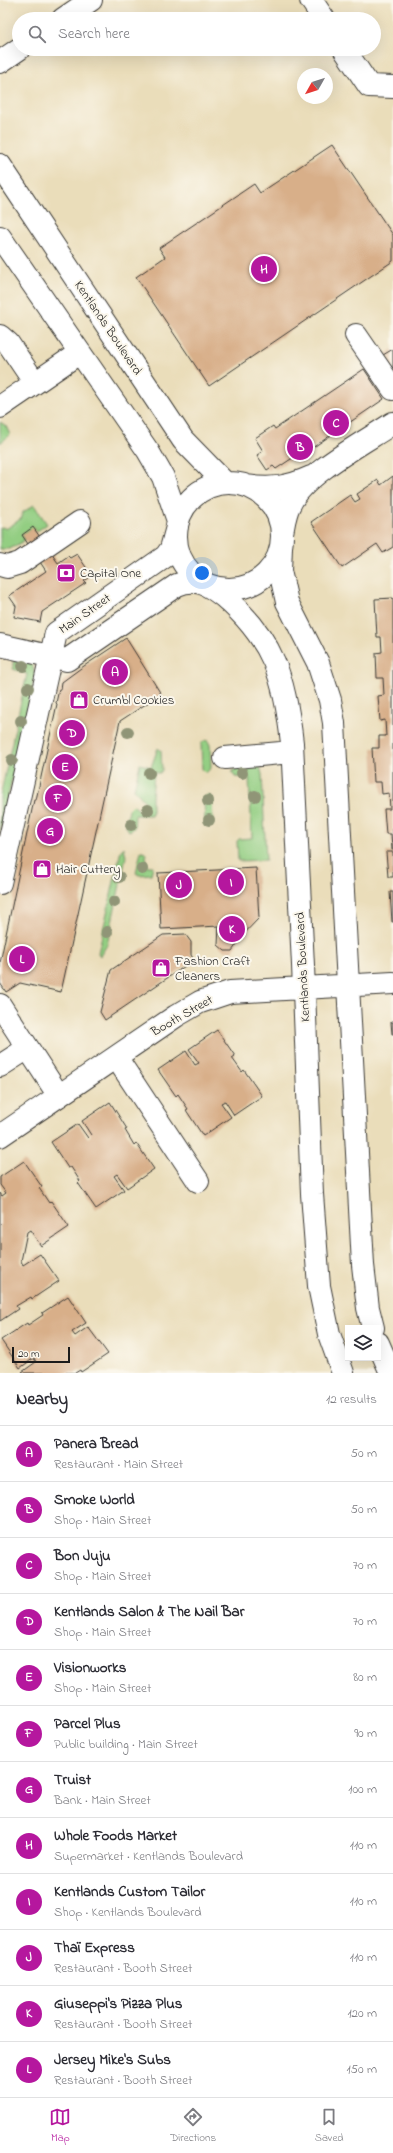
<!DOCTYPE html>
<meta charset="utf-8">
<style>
:root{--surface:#fff;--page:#f2f2f3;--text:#2b2b33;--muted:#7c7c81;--line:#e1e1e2;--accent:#b5179e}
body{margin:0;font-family:"Indie Flower",sans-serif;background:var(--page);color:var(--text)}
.controls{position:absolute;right:12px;bottom:12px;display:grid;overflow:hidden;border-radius:0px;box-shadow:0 4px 16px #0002}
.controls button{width:36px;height:36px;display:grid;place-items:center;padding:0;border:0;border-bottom:1px solid var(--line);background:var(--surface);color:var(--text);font:20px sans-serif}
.compass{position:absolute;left:297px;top:68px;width:36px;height:36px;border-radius:50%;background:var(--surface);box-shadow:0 4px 16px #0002;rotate:231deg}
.scale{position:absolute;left:12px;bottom:10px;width:58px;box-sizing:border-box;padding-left:4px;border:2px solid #1c1c1c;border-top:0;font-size:11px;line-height:14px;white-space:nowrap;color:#1c1c1c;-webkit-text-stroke:3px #fbf7ec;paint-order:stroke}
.you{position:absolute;left:202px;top:573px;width:14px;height:14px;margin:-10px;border:3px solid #fff;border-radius:50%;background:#1a73e8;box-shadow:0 0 0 6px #1a73e833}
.badge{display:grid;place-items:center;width:26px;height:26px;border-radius:50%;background:var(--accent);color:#fff;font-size:13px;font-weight:700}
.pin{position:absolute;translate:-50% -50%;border:2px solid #fff;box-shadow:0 1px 4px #0006}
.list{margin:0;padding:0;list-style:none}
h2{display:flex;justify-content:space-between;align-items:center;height:52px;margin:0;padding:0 16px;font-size:17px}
h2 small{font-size:13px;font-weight:400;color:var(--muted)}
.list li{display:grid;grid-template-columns:26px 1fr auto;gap:12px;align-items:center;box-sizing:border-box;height:56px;padding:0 16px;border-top:1px solid var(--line)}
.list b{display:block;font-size:15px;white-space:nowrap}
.list p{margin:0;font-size:13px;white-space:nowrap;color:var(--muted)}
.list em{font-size:13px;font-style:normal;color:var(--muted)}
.icon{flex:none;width:22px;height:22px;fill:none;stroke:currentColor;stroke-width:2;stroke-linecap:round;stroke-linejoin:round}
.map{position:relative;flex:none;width:393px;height:1373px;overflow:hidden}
.search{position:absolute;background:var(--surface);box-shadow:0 4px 16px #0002;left:12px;right:12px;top:12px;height:44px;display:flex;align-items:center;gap:10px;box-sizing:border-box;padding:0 14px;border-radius:22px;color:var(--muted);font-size:15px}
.sheet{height:724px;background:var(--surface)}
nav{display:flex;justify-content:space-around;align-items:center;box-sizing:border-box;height:56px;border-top:1px solid var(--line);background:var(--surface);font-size:11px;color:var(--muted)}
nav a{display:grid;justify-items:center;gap:2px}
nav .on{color:var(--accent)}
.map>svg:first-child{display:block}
.green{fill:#93ce82;stroke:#58754f}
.building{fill:#d8af89}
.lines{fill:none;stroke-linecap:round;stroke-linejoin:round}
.minor-casing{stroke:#3b3934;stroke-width:24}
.minor{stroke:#fff;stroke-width:22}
.tree{fill:#909577}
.labels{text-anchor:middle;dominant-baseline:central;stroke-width:4;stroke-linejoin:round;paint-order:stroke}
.street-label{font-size:13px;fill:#1c1c1c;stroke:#fbf7ec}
.poi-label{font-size:13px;fill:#1c1c1c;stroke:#fbf7ec;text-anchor:start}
</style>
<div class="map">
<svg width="393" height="1373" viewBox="0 0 393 1373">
<rect width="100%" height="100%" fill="#fbf7ec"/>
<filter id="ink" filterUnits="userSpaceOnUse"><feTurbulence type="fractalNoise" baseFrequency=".025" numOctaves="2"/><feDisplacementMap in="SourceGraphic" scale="8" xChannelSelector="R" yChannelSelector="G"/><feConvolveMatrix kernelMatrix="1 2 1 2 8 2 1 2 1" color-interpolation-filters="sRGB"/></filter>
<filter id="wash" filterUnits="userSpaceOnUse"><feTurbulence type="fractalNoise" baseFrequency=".012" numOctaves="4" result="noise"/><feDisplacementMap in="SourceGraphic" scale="16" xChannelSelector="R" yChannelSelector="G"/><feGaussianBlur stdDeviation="0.9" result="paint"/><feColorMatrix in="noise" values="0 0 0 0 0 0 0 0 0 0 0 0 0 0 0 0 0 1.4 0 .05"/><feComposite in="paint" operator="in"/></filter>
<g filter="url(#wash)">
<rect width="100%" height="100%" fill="#eaddba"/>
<!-- green -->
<path class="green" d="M0 422 6 426 10 435 0 443Z
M34 505 47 524 36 532 33 527 22 535 25 540 10 549H0V528L3 527 6 529 22 518V513Z
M17 660 32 664 35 674 0 833V797L27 674 13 669V662Z
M205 740 208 741 210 745 211 768 206 773 202 769 201 744Z
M158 748 161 751 162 770 160 773H154L152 798V815H135L134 828 129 831 126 826 129 809 133 805 140 811 147 804 134 789 140 764 151 767Z
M260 767 262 774 266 860 238 861 237 841 239 839 252 838 249 778 235 777 232 772 237 768Z
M209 795 212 798 213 822 209 826 205 822 204 800V797Z
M124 847 126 857 107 945 100 956 98 953 121 850Z
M141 851H143L146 854 147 866H153L151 874 139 875 136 873Z"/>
<g id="blocks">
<!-- building -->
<path class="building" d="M332 145 393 235V261L209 386 136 277 165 257 159 248 254 184 260 193Z
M393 349V369L383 355Z
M364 369 384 399 296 459 294 457 276 469 273 466 267 470 257 455 263 451 255 438 273 426 275 429Z
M393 476V547L383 553 377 544 342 568 311 522 350 495 355 502 360 499 357 494 378 480 381 485Z
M33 527 58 563 68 556 70 558 77 554 92 576 84 581 86 583 42 612 40 622 14 617 16 606 9 596 46 571 22 535Z
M393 598V850H392L391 834H386L384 809H390L389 793 382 794 381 782H374L372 748H379V736H386L385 720 380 721 378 696 384 695 383 678H377L376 653 382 652 381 637H377L375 599Z
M126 638 161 694 120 721 61 992 20 983 6 992 0 983V963L34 800H36L57 704 56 703 59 689H61L62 682 81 668Z
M386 852H393V877H388Z
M256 868 259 918 237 941V944L232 951H225L218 945 219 926 161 929 158 873Z
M390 892H393V922H392Z
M185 934 191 942V955L194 960 105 1020 100 1012 111 970 163 935Z
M391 1022H393V1034H392Z
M217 1030 235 1056 232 1058 242 1072 244 1070 262 1096 234 1115 225 1101 221 1103 231 1117 203 1136 186 1110 188 1109 178 1094 176 1096 158 1070 186 1051 195 1065 199 1063 189 1049Z
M110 1102 127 1129 125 1130 134 1145 136 1143 154 1169 127 1188 117 1174 114 1176 124 1190 96 1209 78 1183 80 1181 71 1167 68 1168 51 1142 78 1124 88 1138 91 1135 82 1121Z
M24 1161 42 1187 39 1188 49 1203 51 1201 69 1227 41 1246 30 1230 27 1232 21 1261 23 1265 40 1254 59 1281 32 1299 31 1297 16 1306 18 1309 0 1321V1193L2 1196 6 1193 0 1185V1177Z
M68 1296 86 1323 72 1332 75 1336 88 1327 108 1354 81 1372 80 1370 75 1373H23L22 1372 36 1362 34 1358 20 1368 1 1340 27 1323 28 1325 43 1315 42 1313Z"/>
</g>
</g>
<g filter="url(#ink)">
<use href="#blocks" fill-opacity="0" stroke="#3b3934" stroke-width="1"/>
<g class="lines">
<!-- minor casing -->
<g class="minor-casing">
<path id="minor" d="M311 0 324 19
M63 19 91 0
M344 49 369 86 393 87
M0 62 19 49
M0 165 183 440 225 483
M0 237 148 451 163 477 178 521
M356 335 393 389
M0 336 8 343 35 383
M0 407 79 353
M176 536a53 53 0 1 1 106 0a53 53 0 1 1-106 0Z
M247 486C271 490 289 487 311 477
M282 533C284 523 285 513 290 504 304 474 365 442 393 423
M281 547 280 571 287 602 318 663 330 700 334 723 363 1265 368 1308 373 1328
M0 565 7 567 20 563 80 522
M0 645 67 660 177 585C197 577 209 585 224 597 274 640 285 679 292 743L303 965 312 1194 319 1286 329 1334 343 1373
M225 758 292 752
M0 883 56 633 166 556 171 549 177 527
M0 1005 59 1096
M116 1057 198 1181
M0 1066 28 1048
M0 1136 176 1016 200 1002 230 992 393 983
M378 1343 391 1373"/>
</g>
<!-- minor -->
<use href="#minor" class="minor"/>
</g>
<!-- trees -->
<g class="tree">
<circle cx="23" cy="666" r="6"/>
<circle cx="28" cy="688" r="6"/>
<circle cx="21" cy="721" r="6"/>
<circle cx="128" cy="732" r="6"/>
<circle cx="12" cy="760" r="6"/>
<circle cx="149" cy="773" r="6"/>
<circle cx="242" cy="773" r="6"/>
<circle cx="255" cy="796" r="6"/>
<circle cx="208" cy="801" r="6"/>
<circle cx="148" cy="810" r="6"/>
<circle cx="209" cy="820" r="6"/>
<circle cx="131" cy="825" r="6"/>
<circle cx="142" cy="869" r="6"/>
<circle cx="119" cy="877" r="6"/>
<circle cx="114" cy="902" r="6"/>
<circle cx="107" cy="932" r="6"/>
</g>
</g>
<!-- icons -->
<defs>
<g id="bank-square" transform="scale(1)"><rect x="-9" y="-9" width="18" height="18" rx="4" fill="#b5179e" stroke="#fbf7ec"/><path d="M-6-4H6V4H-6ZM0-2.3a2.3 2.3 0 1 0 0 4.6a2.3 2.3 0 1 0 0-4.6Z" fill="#fff"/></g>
<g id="shop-square" transform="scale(1)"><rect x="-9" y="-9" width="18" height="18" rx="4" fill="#b5179e" stroke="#fbf7ec"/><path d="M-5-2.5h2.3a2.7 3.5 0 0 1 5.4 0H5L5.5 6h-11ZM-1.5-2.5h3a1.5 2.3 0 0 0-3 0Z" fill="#fff"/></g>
</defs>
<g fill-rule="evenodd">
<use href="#bank-square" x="66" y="573"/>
<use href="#shop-square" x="79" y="700"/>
<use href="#shop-square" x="42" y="869"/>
<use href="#shop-square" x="161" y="968"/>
</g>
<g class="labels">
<!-- street labels -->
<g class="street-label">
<text transform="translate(108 328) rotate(56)">Kentlands Boulevard</text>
<text transform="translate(85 614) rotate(-35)">Main Street</text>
<text transform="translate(303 967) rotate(-93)">Kentlands Boulevard</text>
<text transform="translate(182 1016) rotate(-30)">Booth Street</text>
</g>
<!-- poi labels -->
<g class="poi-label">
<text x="80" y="573">Capital One</text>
<text x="93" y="700">Crumbl Cookies</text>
<text x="56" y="869">Hair Cuttery</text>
<text x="175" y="961">Fashion Craft<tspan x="175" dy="15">Cleaners</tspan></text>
</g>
</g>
</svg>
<div class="controls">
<button><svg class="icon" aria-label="layers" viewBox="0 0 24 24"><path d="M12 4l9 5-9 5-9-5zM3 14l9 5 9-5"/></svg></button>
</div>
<svg class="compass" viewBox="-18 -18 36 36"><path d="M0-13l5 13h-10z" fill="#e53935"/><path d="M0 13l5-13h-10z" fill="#7c7c81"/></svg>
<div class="scale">20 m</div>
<div class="you"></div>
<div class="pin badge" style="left:115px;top:672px">A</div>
<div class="pin badge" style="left:300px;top:447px">B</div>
<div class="pin badge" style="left:336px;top:423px">C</div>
<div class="pin badge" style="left:72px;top:733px">D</div>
<div class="pin badge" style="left:65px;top:767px">E</div>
<div class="pin badge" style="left:58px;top:798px">F</div>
<div class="pin badge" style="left:50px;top:831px">G</div>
<div class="pin badge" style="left:264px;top:269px">H</div>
<div class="pin badge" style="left:231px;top:882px">I</div>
<div class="pin badge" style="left:179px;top:885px">J</div>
<div class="pin badge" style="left:232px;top:929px">K</div>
<div class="pin badge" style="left:22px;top:959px">L</div>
<div class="search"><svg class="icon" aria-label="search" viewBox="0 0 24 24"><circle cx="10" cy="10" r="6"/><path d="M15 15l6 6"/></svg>Search here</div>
</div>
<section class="sheet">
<h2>Nearby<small>12 results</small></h2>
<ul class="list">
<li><span class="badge">A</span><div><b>Panera Bread</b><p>Restaurant · Main Street</p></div><em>50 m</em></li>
<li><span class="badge">B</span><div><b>Smoke World</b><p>Shop · Main Street</p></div><em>50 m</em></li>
<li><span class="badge">C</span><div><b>Bon Juju</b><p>Shop · Main Street</p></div><em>70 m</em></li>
<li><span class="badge">D</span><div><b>Kentlands Salon &amp; The Nail Bar</b><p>Shop · Main Street</p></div><em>70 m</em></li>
<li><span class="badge">E</span><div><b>Visionworks</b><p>Shop · Main Street</p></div><em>80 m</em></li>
<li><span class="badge">F</span><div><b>Parcel Plus</b><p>Public building · Main Street</p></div><em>90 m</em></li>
<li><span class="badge">G</span><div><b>Truist</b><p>Bank · Main Street</p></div><em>100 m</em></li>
<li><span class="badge">H</span><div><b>Whole Foods Market</b><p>Supermarket · Kentlands Boulevard</p></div><em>110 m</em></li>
<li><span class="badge">I</span><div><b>Kentlands Custom Tailor</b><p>Shop · Kentlands Boulevard</p></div><em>110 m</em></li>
<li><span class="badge">J</span><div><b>Thaï Express</b><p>Restaurant · Booth Street</p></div><em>110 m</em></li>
<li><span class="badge">K</span><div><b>Giuseppi's Pizza Plus</b><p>Restaurant · Booth Street</p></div><em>120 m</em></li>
<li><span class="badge">L</span><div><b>Jersey Mike's Subs</b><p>Restaurant · Booth Street</p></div><em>150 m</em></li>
</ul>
</section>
<nav>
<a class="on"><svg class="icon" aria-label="map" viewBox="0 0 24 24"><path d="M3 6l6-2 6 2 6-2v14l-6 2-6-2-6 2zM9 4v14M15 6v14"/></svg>Map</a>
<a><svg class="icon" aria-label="directions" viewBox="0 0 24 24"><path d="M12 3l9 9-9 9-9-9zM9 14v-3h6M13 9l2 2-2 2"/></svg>Directions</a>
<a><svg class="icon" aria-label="saved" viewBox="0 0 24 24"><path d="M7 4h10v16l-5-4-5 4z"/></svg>Saved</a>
</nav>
